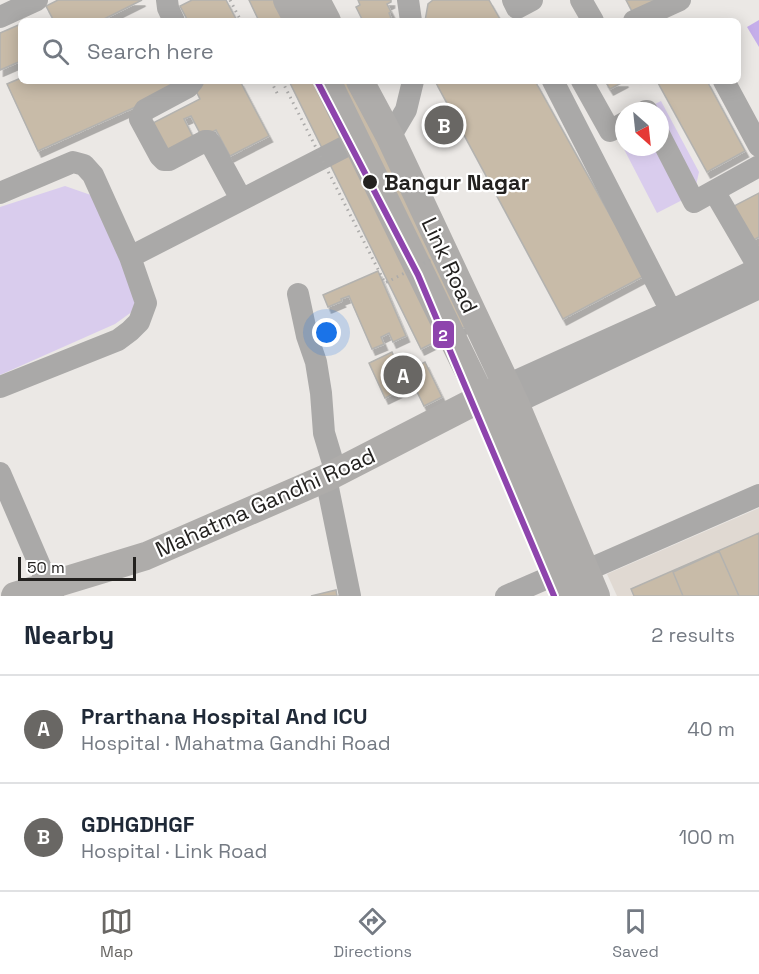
<!DOCTYPE html>
<meta charset="utf-8">
<style>
:root{--surface:#fff;--page:#f6f6f7;--text:#1f2937;--muted:#747a83;--line:#e0e1e3;--accent:#696764}
body{margin:0;font-family:"Space Grotesk",sans-serif;background:var(--page);color:var(--text)}
.compass{position:absolute;left:615px;top:102px;width:54px;height:54px;border-radius:50%;background:var(--surface);box-shadow:0 3px 15px #0003;rotate:153deg}
.scale{position:absolute;left:18px;bottom:15px;width:118px;box-sizing:border-box;padding-left:6px;border:3px solid #23211f;border-top:0;font-size:16px;line-height:21px;white-space:nowrap;color:#23211f;-webkit-text-stroke:4px #fff;paint-order:stroke}
.you{position:absolute;left:327px;top:333px;width:21px;height:21px;margin:-15px;border:4px solid #fff;border-radius:50%;background:#1a73e8;box-shadow:0 0 0 9px #1a73e833}
.badge{display:grid;place-items:center;width:39px;height:39px;border-radius:50%;background:var(--accent);color:#fff;font-size:20px;font-weight:700}
.pin{position:absolute;translate:-50% -50%;border:3px solid #fff;box-shadow:0 2px 6px #0006}
.list{margin:0;padding:0;list-style:none}
h2{display:flex;justify-content:space-between;align-items:center;height:78px;margin:0;padding:0 24px;font-size:26px}
h2 small{font-size:20px;font-weight:400;color:var(--muted)}
.list li{display:grid;grid-template-columns:39px 1fr auto;gap:18px;align-items:center;box-sizing:border-box;height:108px;padding:0 24px;border-top:2px solid var(--line)}
.list b{display:block;font-size:22px;white-space:nowrap}
.list p{margin:0;font-size:20px;white-space:nowrap;color:var(--muted)}
.list em{font-size:20px;font-style:normal;color:var(--muted)}
.icon{flex:none;width:33px;height:33px;fill:none;stroke:currentColor;stroke-width:2;stroke-linecap:round;stroke-linejoin:round}
.map{position:relative;flex:none;width:759px;height:596px;overflow:hidden}
.search{position:absolute;background:var(--surface);box-shadow:0 3px 15px #0003;left:18px;right:18px;top:18px;height:66px;display:flex;align-items:center;gap:15px;box-sizing:border-box;padding:0 21px;border-radius:9px;color:var(--muted);font-size:22px}
.sheet{height:294px;background:var(--surface)}
nav{display:flex;justify-content:space-around;align-items:center;box-sizing:border-box;height:84px;border-top:2px solid var(--line);background:var(--surface);font-size:16px;color:var(--muted)}
nav a{display:grid;justify-items:center;gap:3px}
nav .on{color:var(--accent)}
.map>svg:first-child{display:block}
.built{fill:#e0d9d2}
.green{fill:#d9cced}
.water{fill:#c5aeea}
.building{fill:#c8bba8;stroke:#b3b2af;stroke-width:1.5;filter:url(#shadow)}
.lines{fill:none;stroke-linecap:round;stroke-linejoin:round}
.path{stroke:#acabaa;stroke-width:3;stroke-dasharray:1.5 4.5;stroke-linecap:butt}
.minor{stroke:#aaa9a8;stroke-width:22}
.major{stroke:#aeacaa;stroke-width:28}
.path-bridge{stroke:#acabaa;stroke-width:3;stroke-dasharray:1.5 4.5;stroke-linecap:butt}
.metro-1-casing{stroke:#fff;stroke-width:10}
.metro-1{stroke:#8e44ad;stroke-width:6}
.stop-dot{fill:#23211f;stroke:#fff;stroke-width:2}
.labels{text-anchor:middle;dominant-baseline:central;stroke-width:4.5;stroke-linejoin:round;paint-order:stroke}
.stop-label{font-size:22px;font-weight:bold;fill:#23211f;stroke:#fff;text-anchor:start}
.street-label{font-size:22px;fill:#23211f;stroke:#fff}
.line-badge{stroke:#fff;stroke-width:2}
.badge-label{font-size:16px;text-anchor:middle;font-weight:bold;fill:#fff}
</style>
<div class="map">
<svg width="759" height="596" viewBox="0 0 759 596">
<defs>
<filter id="shadow"><feDropShadow dx="3.5" dy="6" stdDeviation="0" flood-color="#0004"/></filter>
</defs>
<rect width="100%" height="100%" fill="#ebe8e5"/>
<!-- built -->
<path class="built" d="M759 508V596H617L607 574Z"/>
<!-- green -->
<path class="green" d="M661 101 699 172 694 194 657 213 612 126 624 120V147H660V111H641Z
M65 186 108 201 140 306 115 324 0 375V207Z"/>
<!-- water -->
<path class="water" d="M759 20V47L747 27Z"/>
<!-- building -->
<path class="building" d="M58 0H142L100 21H54L46 6Z
M192 0H226L237 21H188L180 6Z
M249 0H327L337 21H259Z
M358 0H391V2L387 4 391 12 389 13 391 18 389 19 390 21H363L356 7 360 5Z
M433 0H489L501 21H425L428 4Z
M626 0H663L634 15Z
M21 24V61L0 70V33Z
M21 78V81H179L182 86 38 151 7 84Z
M206 81H240L269 136 230 156 216 130 202 137 191 116 184 119 195 141 165 156 149 125 200 99 194 87Z
M289 81H367L483 318 421 349Z
M435 81H535L644 276 563 319Z
M605 81H625L610 89Z
M657 81H707L745 151 707 172Z
M759 193V237L752 241 734 206Z
M378 271 406 336 393 342 389 333 381 337 384 344 372 349 349 296 341 299 342 301 328 307 323 295Z
M392 352 408 387 385 398 369 363Z
M425 362 442 397 424 406 407 371Z
M759 533V596H634L631 589Z
M719 551 739 596H683L673 572Z
M336 590 337 596H311Z"/>
<g class="lines">
<!-- path -->
<path class="path" d="M230 0 241 21
M271 81 279 97"/>
<!-- minor -->
<path class="minor" d="M167 0 168 8 174 21
M408 0 411 21
M513 0 517 8 532 0
M581 0 593 21
M0 17 37 0
M634 21 680 0
M193 81 188 87 145 110 140 119 160 156 164 160H169L205 141H208L211 144 241 199
M553 81 671 311
M582 81 610 131 624 123
M724 81 759 146
M646 111H647
M660 136 694 202 759 166
M390 137 406 110 413 81
M714 191 759 268
M0 193 73 162 84 165 93 175 130 257 146 303 139 322 130 331 118 340 0 387
M130 257 356 141
M298 294 307 336 316 362 321 393 324 433 336 473
M507 385 671 311 759 268
M515 403 759 288
M0 473 53 596
M326 478 350 596
M585 571 759 495
M506 596 559 573"/>
<!-- major -->
<path class="major" d="M287 0 298 21
M316 0 327 21
M327 81 490 415 569 596
M360 81 390 137 515 403 596 596
M15 596 146 556 326 478 497 390"/>
<!-- path-bridge -->
<path class="path-bridge" d="M282 81 385 283 452 249"/>
<!-- metro-1 casing -->
<g class="metro-1-casing">
<path id="metro-1" d="M317 81 418 275 554 596"/>
</g>
<!-- metro-1 -->
<use href="#metro-1" class="metro-1"/>
</g>
<!-- markers -->
<circle class="stop-dot" cx="370" cy="182" r="8"/>
<g class="labels">
<!-- stop labels -->
<g class="stop-label">
<text x="384" y="182">Bangur Nagar</text>
</g>
<!-- street labels -->
<g class="street-label">
<text transform="translate(450 265) rotate(65)">Link Road</text>
<text transform="translate(265 502) rotate(-24)">Mahatma Gandhi Road</text>
</g>
</g>
<rect class="line-badge" x="432" y="320" width="23" height="29" rx="6" fill="#8e44ad"/>
<g class="badge-label">
<text x="443" y="341">2</text>
</g>
</svg>
<svg class="compass" viewBox="-18 -18 36 36"><path d="M0-13l5 13h-10z" fill="#e53935"/><path d="M0 13l5-13h-10z" fill="#747a83"/></svg>
<div class="scale">50 m</div>
<div class="you"></div>
<div class="pin badge" style="left:403px;top:375px">A</div>
<div class="pin badge" style="left:444px;top:125px">B</div>
<div class="search"><svg class="icon" aria-label="search" viewBox="0 0 24 24"><circle cx="10" cy="10" r="6"/><path d="M15 15l6 6"/></svg>Search here</div>
</div>
<section class="sheet">
<h2>Nearby<small>2 results</small></h2>
<ul class="list">
<li><span class="badge">A</span><div><b>Prarthana Hospital And ICU</b><p>Hospital · Mahatma Gandhi Road</p></div><em>40 m</em></li>
<li><span class="badge">B</span><div><b>GDHGDHGF</b><p>Hospital · Link Road</p></div><em>100 m</em></li>
</ul>
</section>
<nav>
<a class="on"><svg class="icon" aria-label="map" viewBox="0 0 24 24"><path d="M3 6l6-2 6 2 6-2v14l-6 2-6-2-6 2zM9 4v14M15 6v14"/></svg>Map</a>
<a><svg class="icon" aria-label="directions" viewBox="0 0 24 24"><path d="M12 3l9 9-9 9-9-9zM9 14v-3h6M13 9l2 2-2 2"/></svg>Directions</a>
<a><svg class="icon" aria-label="saved" viewBox="0 0 24 24"><path d="M7 4h10v16l-5-4-5 4z"/></svg>Saved</a>
</nav>
